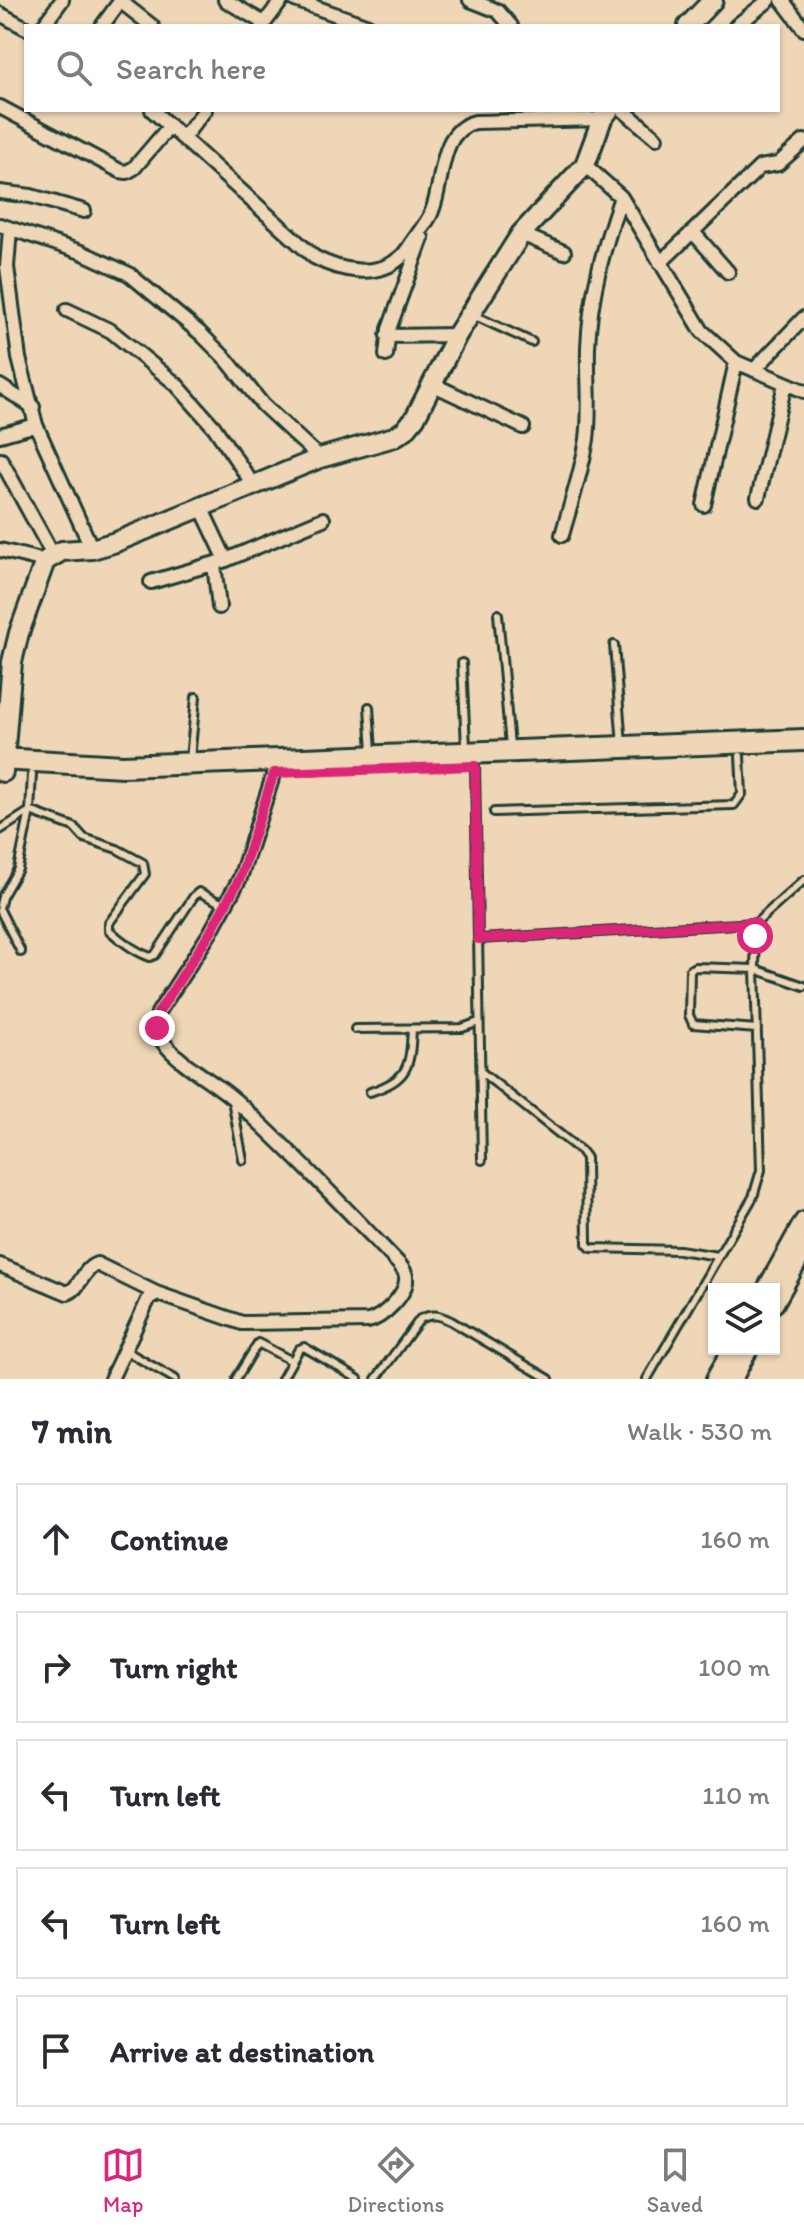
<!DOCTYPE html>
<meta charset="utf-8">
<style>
:root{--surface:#fff;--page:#f2f2f3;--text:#2b2b33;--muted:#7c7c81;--line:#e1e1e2;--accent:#db2777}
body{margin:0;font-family:Itim,sans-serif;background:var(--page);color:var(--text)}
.controls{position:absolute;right:24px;bottom:24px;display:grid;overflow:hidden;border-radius:0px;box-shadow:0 2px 6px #0004}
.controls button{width:72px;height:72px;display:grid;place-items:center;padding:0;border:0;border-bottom:2px solid var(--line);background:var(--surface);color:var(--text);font:40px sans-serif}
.stop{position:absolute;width:24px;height:24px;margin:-18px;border:6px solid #db2777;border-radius:50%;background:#fff}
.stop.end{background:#db2777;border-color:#fff;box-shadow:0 2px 8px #0008}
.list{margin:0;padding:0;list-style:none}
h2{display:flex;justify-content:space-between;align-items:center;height:104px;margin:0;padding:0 32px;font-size:34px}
h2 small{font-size:26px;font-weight:400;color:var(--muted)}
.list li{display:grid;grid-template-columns:52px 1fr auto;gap:24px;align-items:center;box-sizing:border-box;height:112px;margin:0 16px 16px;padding:0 16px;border:2px solid var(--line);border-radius:0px}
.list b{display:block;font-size:30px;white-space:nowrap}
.list em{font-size:26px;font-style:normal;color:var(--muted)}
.icon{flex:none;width:44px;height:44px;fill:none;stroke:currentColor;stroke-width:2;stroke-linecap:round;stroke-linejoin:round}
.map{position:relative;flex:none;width:804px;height:1379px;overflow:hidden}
.search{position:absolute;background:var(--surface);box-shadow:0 2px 6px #0004;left:24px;right:24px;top:24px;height:88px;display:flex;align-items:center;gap:20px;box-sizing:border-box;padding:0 28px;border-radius:0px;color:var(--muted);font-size:30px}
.sheet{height:744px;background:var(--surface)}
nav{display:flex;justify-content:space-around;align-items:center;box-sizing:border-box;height:112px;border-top:2px solid var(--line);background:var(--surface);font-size:22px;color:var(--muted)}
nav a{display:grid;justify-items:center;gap:4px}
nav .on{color:var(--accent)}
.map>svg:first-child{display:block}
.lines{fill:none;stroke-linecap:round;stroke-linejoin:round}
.lane-casing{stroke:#1f3d34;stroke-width:12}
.street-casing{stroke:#1f3d34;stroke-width:18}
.secondary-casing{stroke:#1f3d34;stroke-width:24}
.primary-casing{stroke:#1f3d34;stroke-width:26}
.lane{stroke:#efd6b7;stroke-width:6}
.street{stroke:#efd6b7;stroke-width:12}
.secondary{stroke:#efd6b7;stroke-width:18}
.primary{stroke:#efd6b7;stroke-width:20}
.route{stroke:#db2777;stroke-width:10}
</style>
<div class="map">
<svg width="804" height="1379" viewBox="0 0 804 1379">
<rect width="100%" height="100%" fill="#efd6b7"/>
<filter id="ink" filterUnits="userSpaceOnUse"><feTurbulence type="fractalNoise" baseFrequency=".0125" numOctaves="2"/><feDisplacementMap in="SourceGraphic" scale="16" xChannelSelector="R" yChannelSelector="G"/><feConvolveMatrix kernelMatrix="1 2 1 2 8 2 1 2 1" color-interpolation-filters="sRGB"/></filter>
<g filter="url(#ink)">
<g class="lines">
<!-- lane casing -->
<g class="lane-casing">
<path id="lane" d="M473 315 532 342
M498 614 510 746
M614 645 622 745
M462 663 466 747
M369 707 372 751
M190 759 196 697
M475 766 482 1160
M32 774 30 811 74 827 84 838 117 849 143 863 145 874 109 923V930C120 940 136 952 150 957L155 955 194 896 199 892 225 905
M494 812 734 805 742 794 740 756
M0 830 30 811 18 869 2 897 0 905
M804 880 756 923 755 969 804 986
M0 910 21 952
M478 939 756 923
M355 1029 462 1028 479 1022
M480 1071 581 1151 586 1158 587 1244 591 1248 679 1250 718 1256
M370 1092C409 1079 410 1067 412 1029
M232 1100 243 1160
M126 1351 175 1379
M236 1379 258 1343 292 1361
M282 1379 299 1349 304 1347 358 1379
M376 1379 420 1319C432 1313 439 1315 451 1321L549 1379
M647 1379 753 1197 761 1170 755 969 695 967 690 970 689 1015 693 1024 757 1029"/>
</g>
<!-- street casing -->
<g class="street-casing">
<path id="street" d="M225 0 264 23
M295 0 368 26
M470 0 498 11 511 26
M782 0 804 29
M120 1 152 26
M0 14 26 28
M43 26 62 0
M102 26 121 0
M262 26 282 0
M736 26 769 0
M0 107 120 171 127 172 134 168 170 126
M152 110 314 257C340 271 377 279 401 257 407 252 411 243 416 237 421 229 429 220 432 211 444 182 438 131 475 122L602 119
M623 110 656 138
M183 138 205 110
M585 165 621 197 702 331 736 362 804 391
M0 192 31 196 84 211
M0 225 81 252 129 274 200 333 227 360 263 405 320 458
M10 229 7 267 19 358 36 425
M693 232 728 272
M521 234 564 252
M660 263 760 167 778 164 804 141
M67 310 111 331 176 384 214 427 254 486
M387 336 457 335
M386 355 389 329 422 238
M754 370 804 318
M432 384 523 427
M0 386 33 407
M0 435 36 425 92 549
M1 460 53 555
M758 498 785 384
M704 505 736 362
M201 507 226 560
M562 535C571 503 582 471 587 439 591 408 587 377 588 347 590 294 604 246 621 197
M0 550 45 561
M214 564 219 607
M151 582 226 560 323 519
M0 1265 67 1293C81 1289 82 1269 97 1264L156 1293
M111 1379 149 1298 156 1293 242 1323 368 1321C382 1318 408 1294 406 1277 406 1272 403 1270 400 1265 346 1209 293 1153 235 1100 212 1080 182 1066 163 1042 156 1033 157 1024 158 1013L210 933 240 878 274 773"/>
</g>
<!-- secondary casing -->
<g class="secondary-casing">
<path id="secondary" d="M688 26 713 0
M3 772 12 662 19 633 45 561 62 551 92 549 116 542 320 458 394 437 405 430 415 418 457 335 521 234 585 165 602 119 609 110
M767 1289 804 1222
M774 1303 804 1249
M716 1379 733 1349
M732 1379 748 1349"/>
</g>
<!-- primary casing -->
<g class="primary-casing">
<path id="primary" d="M0 759 123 766 804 740"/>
</g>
<!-- lane -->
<use href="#lane" class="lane"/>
<!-- street -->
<use href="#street" class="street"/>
<!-- secondary -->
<use href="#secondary" class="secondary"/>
<!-- primary -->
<use href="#primary" class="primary"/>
</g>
</g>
<g class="lines" filter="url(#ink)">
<!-- route -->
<path class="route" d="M157 1028 158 1013 210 933 240 878 274 773 475 766 478 939 756 923 755 936"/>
</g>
</svg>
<div class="controls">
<button><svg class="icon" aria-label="layers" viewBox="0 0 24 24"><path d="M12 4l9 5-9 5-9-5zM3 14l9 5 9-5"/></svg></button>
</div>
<div class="stop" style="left:755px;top:936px"></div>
<div class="stop end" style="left:157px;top:1028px"></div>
<div class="search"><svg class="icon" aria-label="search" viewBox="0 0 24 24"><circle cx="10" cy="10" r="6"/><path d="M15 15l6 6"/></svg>Search here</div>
</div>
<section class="sheet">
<h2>7 min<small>Walk · 530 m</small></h2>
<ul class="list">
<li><svg class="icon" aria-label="ahead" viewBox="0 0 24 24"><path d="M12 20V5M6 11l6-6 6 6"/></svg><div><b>Continue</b></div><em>160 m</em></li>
<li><svg class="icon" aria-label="right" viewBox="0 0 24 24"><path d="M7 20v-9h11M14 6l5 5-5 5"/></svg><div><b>Turn right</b></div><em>100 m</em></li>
<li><svg class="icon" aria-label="left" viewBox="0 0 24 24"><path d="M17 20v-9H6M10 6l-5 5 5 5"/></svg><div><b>Turn left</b></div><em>110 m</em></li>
<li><svg class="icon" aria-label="left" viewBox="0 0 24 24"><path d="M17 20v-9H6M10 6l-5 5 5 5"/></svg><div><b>Turn left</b></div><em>160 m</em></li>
<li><svg class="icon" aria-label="arrive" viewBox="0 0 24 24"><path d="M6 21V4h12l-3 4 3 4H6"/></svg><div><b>Arrive at destination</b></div></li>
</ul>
</section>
<nav>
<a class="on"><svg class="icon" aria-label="map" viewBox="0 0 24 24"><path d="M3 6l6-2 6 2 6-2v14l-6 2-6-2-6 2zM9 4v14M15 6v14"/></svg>Map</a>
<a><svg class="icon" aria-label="directions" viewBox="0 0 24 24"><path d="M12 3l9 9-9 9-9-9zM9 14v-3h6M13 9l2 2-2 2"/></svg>Directions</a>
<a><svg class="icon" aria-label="saved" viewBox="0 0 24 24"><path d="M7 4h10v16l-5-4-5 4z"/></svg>Saved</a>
</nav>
